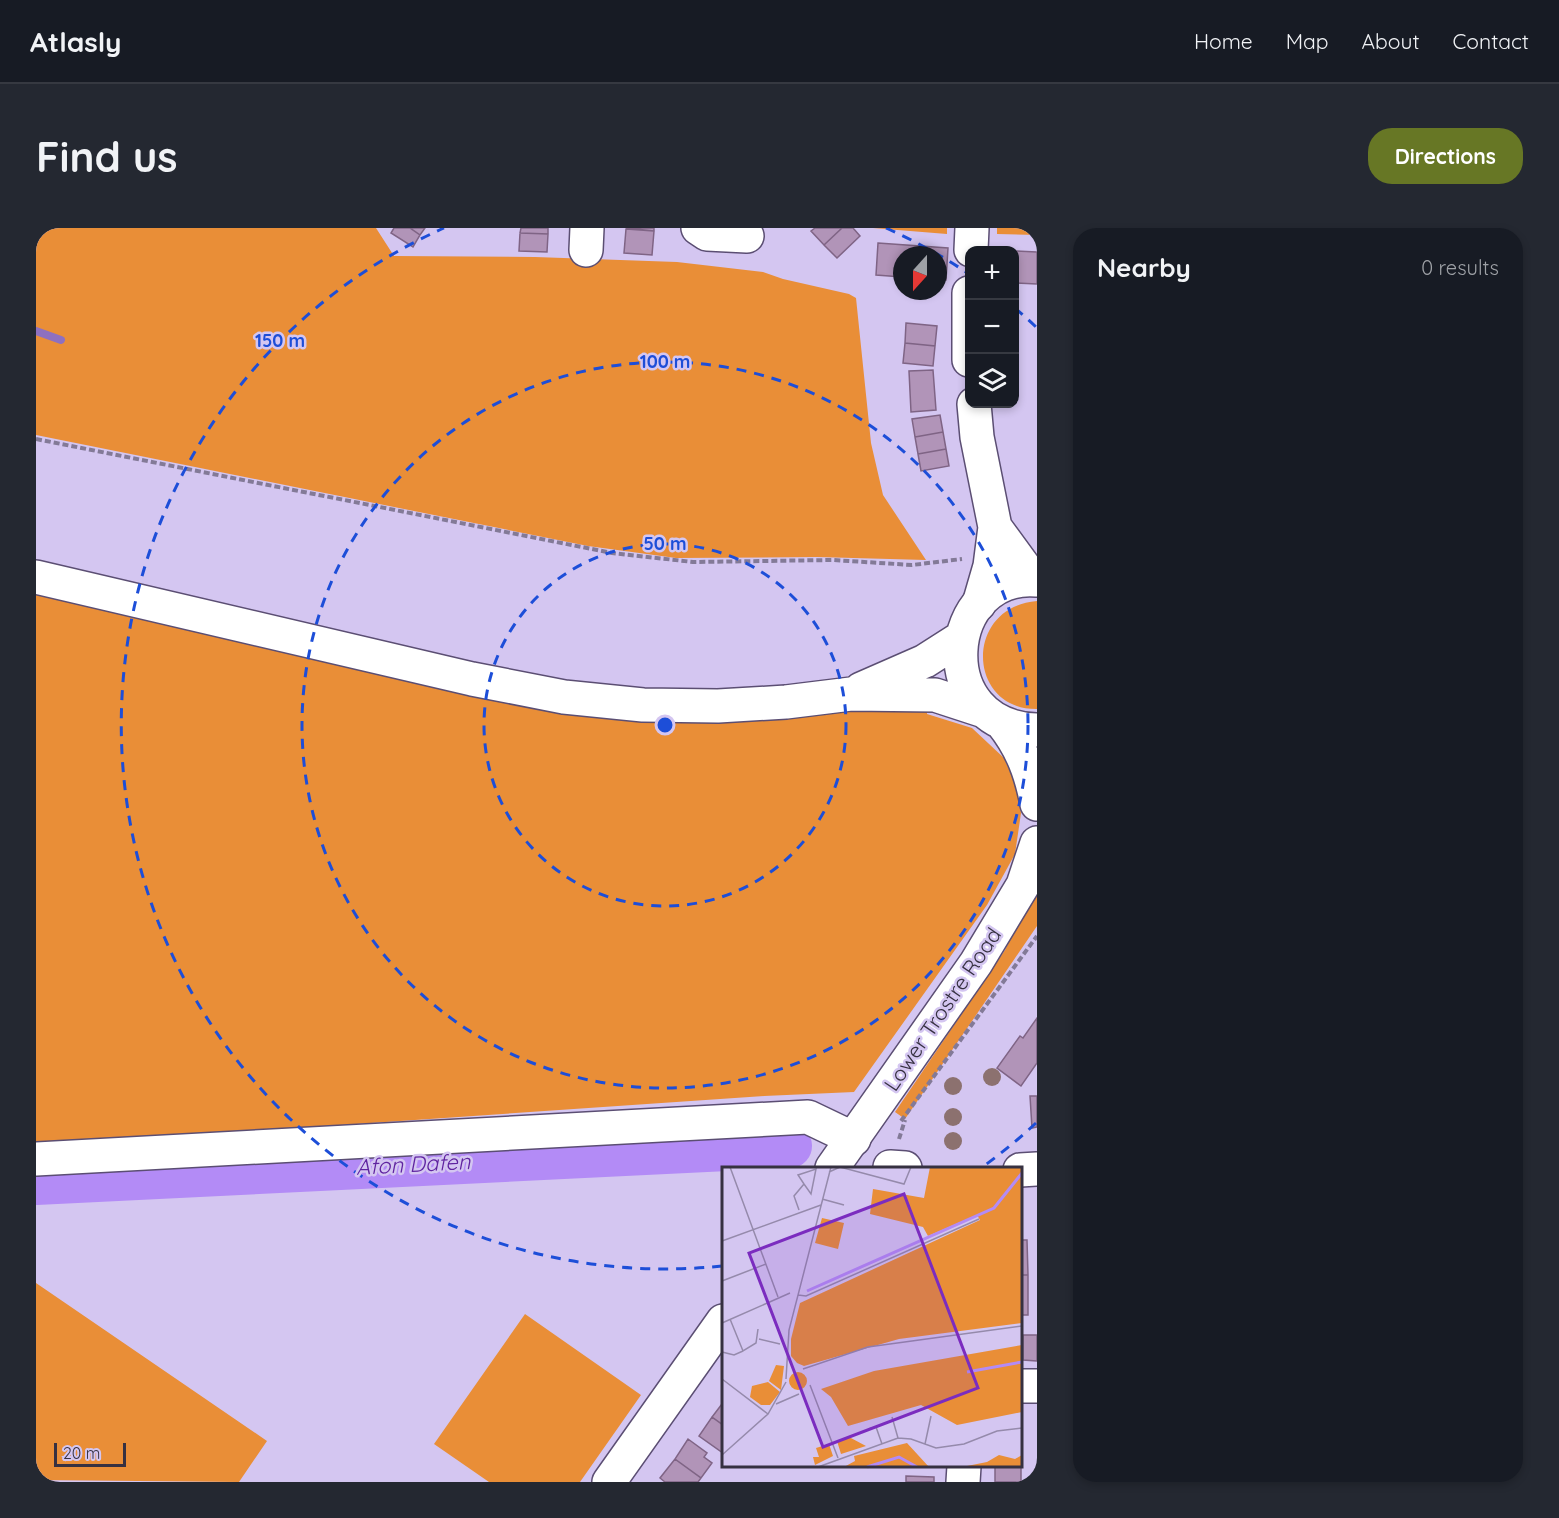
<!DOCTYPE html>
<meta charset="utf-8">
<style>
:root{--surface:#171b24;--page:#242831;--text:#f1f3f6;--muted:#9ea1a6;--line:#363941;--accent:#677725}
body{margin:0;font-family:Quicksand,sans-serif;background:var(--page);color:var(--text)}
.controls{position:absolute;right:18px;top:18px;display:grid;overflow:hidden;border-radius:12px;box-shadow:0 3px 9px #0003}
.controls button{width:54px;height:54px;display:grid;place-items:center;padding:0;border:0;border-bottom:2px solid var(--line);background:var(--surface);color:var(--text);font:30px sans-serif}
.compass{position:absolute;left:857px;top:18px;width:54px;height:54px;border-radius:50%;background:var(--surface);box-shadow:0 3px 9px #0003;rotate:201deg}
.scale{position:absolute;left:18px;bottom:15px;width:72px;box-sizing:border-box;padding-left:6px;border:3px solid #363141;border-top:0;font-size:16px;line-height:21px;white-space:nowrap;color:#363141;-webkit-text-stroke:4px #d4c6f1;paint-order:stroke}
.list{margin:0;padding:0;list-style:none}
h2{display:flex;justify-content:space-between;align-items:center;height:78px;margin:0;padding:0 24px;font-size:26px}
h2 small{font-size:20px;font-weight:400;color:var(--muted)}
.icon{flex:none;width:33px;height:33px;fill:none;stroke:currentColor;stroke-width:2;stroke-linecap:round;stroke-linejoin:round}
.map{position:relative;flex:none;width:1001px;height:1254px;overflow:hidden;border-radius:24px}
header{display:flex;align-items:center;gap:36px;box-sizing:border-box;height:84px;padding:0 30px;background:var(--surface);border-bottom:2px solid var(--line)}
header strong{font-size:28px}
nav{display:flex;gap:33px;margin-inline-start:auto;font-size:21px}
.intro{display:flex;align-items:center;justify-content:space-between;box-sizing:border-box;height:144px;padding:0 36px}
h1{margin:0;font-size:42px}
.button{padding:15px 27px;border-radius:24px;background:var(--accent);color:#fff;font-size:21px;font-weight:700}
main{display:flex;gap:36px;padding:0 36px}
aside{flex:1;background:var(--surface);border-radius:24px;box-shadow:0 3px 9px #0003}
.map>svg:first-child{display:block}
.green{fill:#e98e37}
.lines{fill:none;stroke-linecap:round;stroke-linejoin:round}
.stream{stroke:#8e70c0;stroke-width:8}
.river{stroke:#b38bf6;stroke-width:44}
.building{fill:#b194b8;stroke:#7f6485;stroke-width:1.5}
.minor-casing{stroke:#5b4e73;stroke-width:36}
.major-casing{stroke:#5b4e73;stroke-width:36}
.path{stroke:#837a97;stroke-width:4;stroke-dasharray:6 3;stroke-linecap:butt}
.minor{stroke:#fff;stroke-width:33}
.major{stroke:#fff;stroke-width:33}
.tree{fill:#8c716f}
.ring{fill:none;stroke:#1d4ed8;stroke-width:3;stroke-dasharray:10 8}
.labels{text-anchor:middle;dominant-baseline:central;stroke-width:5;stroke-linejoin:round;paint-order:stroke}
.street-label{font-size:21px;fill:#363141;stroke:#d4c6f1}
.water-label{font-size:22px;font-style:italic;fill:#5f23a0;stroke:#d4c6f1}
.inset-river{fill:none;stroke:#b38bf6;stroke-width:3}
.inset-road{fill:none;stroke:#958aab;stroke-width:1.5}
.view{fill:#7b2cbf;fill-opacity:0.15;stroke:#7b2cbf;stroke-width:3}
.inset-edge{fill:none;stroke:#363141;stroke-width:3}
.centre{fill:#1d4ed8;stroke:#d4c6f1;stroke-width:3}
.ring-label{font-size:18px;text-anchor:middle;font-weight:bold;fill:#1d4ed8;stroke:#d4c6f1;stroke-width:5;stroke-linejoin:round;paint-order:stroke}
</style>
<header>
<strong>Atlasly</strong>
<nav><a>Home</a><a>Map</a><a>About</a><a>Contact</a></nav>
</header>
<div class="intro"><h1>Find us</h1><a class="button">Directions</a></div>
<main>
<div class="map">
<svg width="1001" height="1254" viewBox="0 0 1001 1254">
<rect width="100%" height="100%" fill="#d4c6f1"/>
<!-- green -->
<path class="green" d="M0 0H340L358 28 499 29 641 34 727 44 747 51 813 66 820 70 835 215 847 267 890 332 781 329 640 330 552 318 0 207Z
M837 0H911V6Z
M961 0H1001V7L961 6Z
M0 363 680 492 891 479V486L936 500 968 530 981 560 985 585 979 626 951 677 818 864 728 868 0 918Z
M1001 373V481C931 482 927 379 1001 373Z
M1001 656V698L869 891 859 884 969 722Z
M0 1055 231 1213 203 1254 0 1252Z
M489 1086 605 1167 544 1254H453L398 1216Z"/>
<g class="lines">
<!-- stream -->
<path class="stream" d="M0 103 25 112"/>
<!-- river -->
<path class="river" d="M0 955 754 918"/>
</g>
<!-- building -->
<path class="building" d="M358 0H374L384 7 377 19 355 5Z
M374 0H389L384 7Z
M485 0H512V6L484 5Z
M590 0H618V3Z
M779 0H806L788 17 775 3Z
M806 0H817L824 8 801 30 788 17Z
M590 1 618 3 616 27 588 25Z
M484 5 512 6 511 24 483 23Z
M842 15 912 20 910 52 902 51V27H866V49L840 47Z
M978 23 1001 24V56L978 55Z
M870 95 901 98 899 118 869 115Z
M869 115 899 118 897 138 867 135Z
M897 142 900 182 875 184 873 143Z
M904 187 907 204 879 209 876 191Z
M907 204 910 221 882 226 879 209Z
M910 221 913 238 885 243 882 226Z
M1001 790V835L985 858 961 840 984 808 987 810Z
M994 868H1001V899L996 900Z
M984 1012H991L992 1047H984Z
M984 1047H992V1087H984Z
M987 1107H1001V1133L987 1132Z
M686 1176 687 1177V1197L676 1189Z
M676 1189 687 1197V1225L663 1208Z
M652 1211 671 1225 668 1229 676 1235 665 1250 639 1231Z
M985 1229V1254H959V1238H984Z
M639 1231 665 1250 662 1254H629L624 1250Z
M867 1238H894V1239H867Z
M870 1248 898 1249V1254H870Z"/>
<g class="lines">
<!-- minor casing -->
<g class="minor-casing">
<path id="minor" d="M662 0 671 6 711 8
M550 22 551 0
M935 22 936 0
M933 65V132
M938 176 941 209 959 299 954 338 943 376
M959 299 997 351
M0 931 772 889 818 911
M854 939 869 940
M984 942 1001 941
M984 1158H1001
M927 1254 928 1238"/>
</g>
<!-- major casing -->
<g class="major-casing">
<path id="major" d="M0 349 436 451 528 469 607 477 682 478 750 474 815 466 899 467 948 483
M1001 352C907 344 892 499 1001 502
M825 461 889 433 925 410
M966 495C986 520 995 545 1001 576
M796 940 940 735 987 657 1001 615
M573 1254 687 1093"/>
</g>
<!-- path -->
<path class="path" d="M0 211 576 325 657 334 797 332 876 337 926 331
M865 893 1001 708
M863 911 869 892"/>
<!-- minor -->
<use href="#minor" class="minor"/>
<!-- major -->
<use href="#major" class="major"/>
</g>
<!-- trees -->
<g class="tree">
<circle cx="956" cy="849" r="9"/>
<circle cx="917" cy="858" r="9"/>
<circle cx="917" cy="889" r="9"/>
<circle cx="917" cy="913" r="9"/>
</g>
<!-- distance rings -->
<g class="ring">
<circle cx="629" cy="497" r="181"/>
<circle cx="629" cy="497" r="363"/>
<path d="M1000 895A544 544 0 0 1 945 940M686 1038A544 544 0 0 1 408 0M850 0A544 544 0 0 1 933 46M979 80A544 544 0 0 1 1000 99"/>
</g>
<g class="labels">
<!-- street labels -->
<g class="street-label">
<text transform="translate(906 781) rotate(-56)">Lower Trostre Road</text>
</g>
<!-- water labels -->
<g class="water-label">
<text transform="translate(377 936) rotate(-3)">Afon Dafen</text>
</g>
</g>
<!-- overview -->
<g transform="translate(686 939)">
<rect width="300" height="300" fill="#d4c6f1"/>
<path d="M208 0H300V156L177 172 82 199 75 196 69 189V172L78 136 258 53 255 48 206 69 201 60 148 47 151 22 202 31ZM100 51 122 56 116 82 93 76ZM300 178V245L235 258 199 238 126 259 109 230 99 222 152 204ZM54 198 62 199 59 223 47 214ZM67 214a9 9 0 1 1 18 0a9 9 0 1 1-18 0ZM46 215 58 225 48 238H39L28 230 30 219ZM127 270 144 279 119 287 115 274ZM185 276 207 300H122L133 294 132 289ZM107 277 111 289 93 298 91 290H97L94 281ZM277 288 293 292 300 288V300H240L265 295Z" fill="#e98e37"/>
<path class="inset-river" d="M85 124 272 41 300 6M245 205 300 195M145 300 177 290 195 300"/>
<path class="inset-road" d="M8 0 56 130M107 5 118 0 182 17 189 0M100 32 122 38M77 43 72 29 82 17 89 27 94 2 76 8 82 17M0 74 99 38M0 114 44 97M76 128 84 129 257 52M8 152 21 184 34 176 36 162M0 156 68 126M37 172 58 177M0 185 12 188 21 184M81 202 146 180 300 159M0 212 46 247M64 212 67 163 109 0M88 218 116 291M54 237 77 227M170 250 176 271M146 262 154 260 160 277M203 277 209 249M0 288 46 247 64 215M96 300 176 271 189 272 214 281 242 277 275 264 300 261"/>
<path class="view" d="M182 27 256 221 101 280 27 86Z"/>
<rect width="300" height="300" class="inset-edge"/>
</g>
<circle cx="629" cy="497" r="9" class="centre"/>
<g class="ring-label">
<text x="244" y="119">150 m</text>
<text x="629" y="140">100 m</text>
<text x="629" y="322">50 m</text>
</g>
</svg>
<div class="controls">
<button>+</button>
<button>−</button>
<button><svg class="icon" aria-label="layers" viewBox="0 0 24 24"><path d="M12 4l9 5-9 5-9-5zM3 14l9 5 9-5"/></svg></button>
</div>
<svg class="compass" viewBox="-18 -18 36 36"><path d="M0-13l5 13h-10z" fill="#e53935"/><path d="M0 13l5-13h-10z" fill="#9ea1a6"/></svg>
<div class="scale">20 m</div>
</div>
<aside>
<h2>Nearby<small>0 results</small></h2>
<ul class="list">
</ul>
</aside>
</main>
